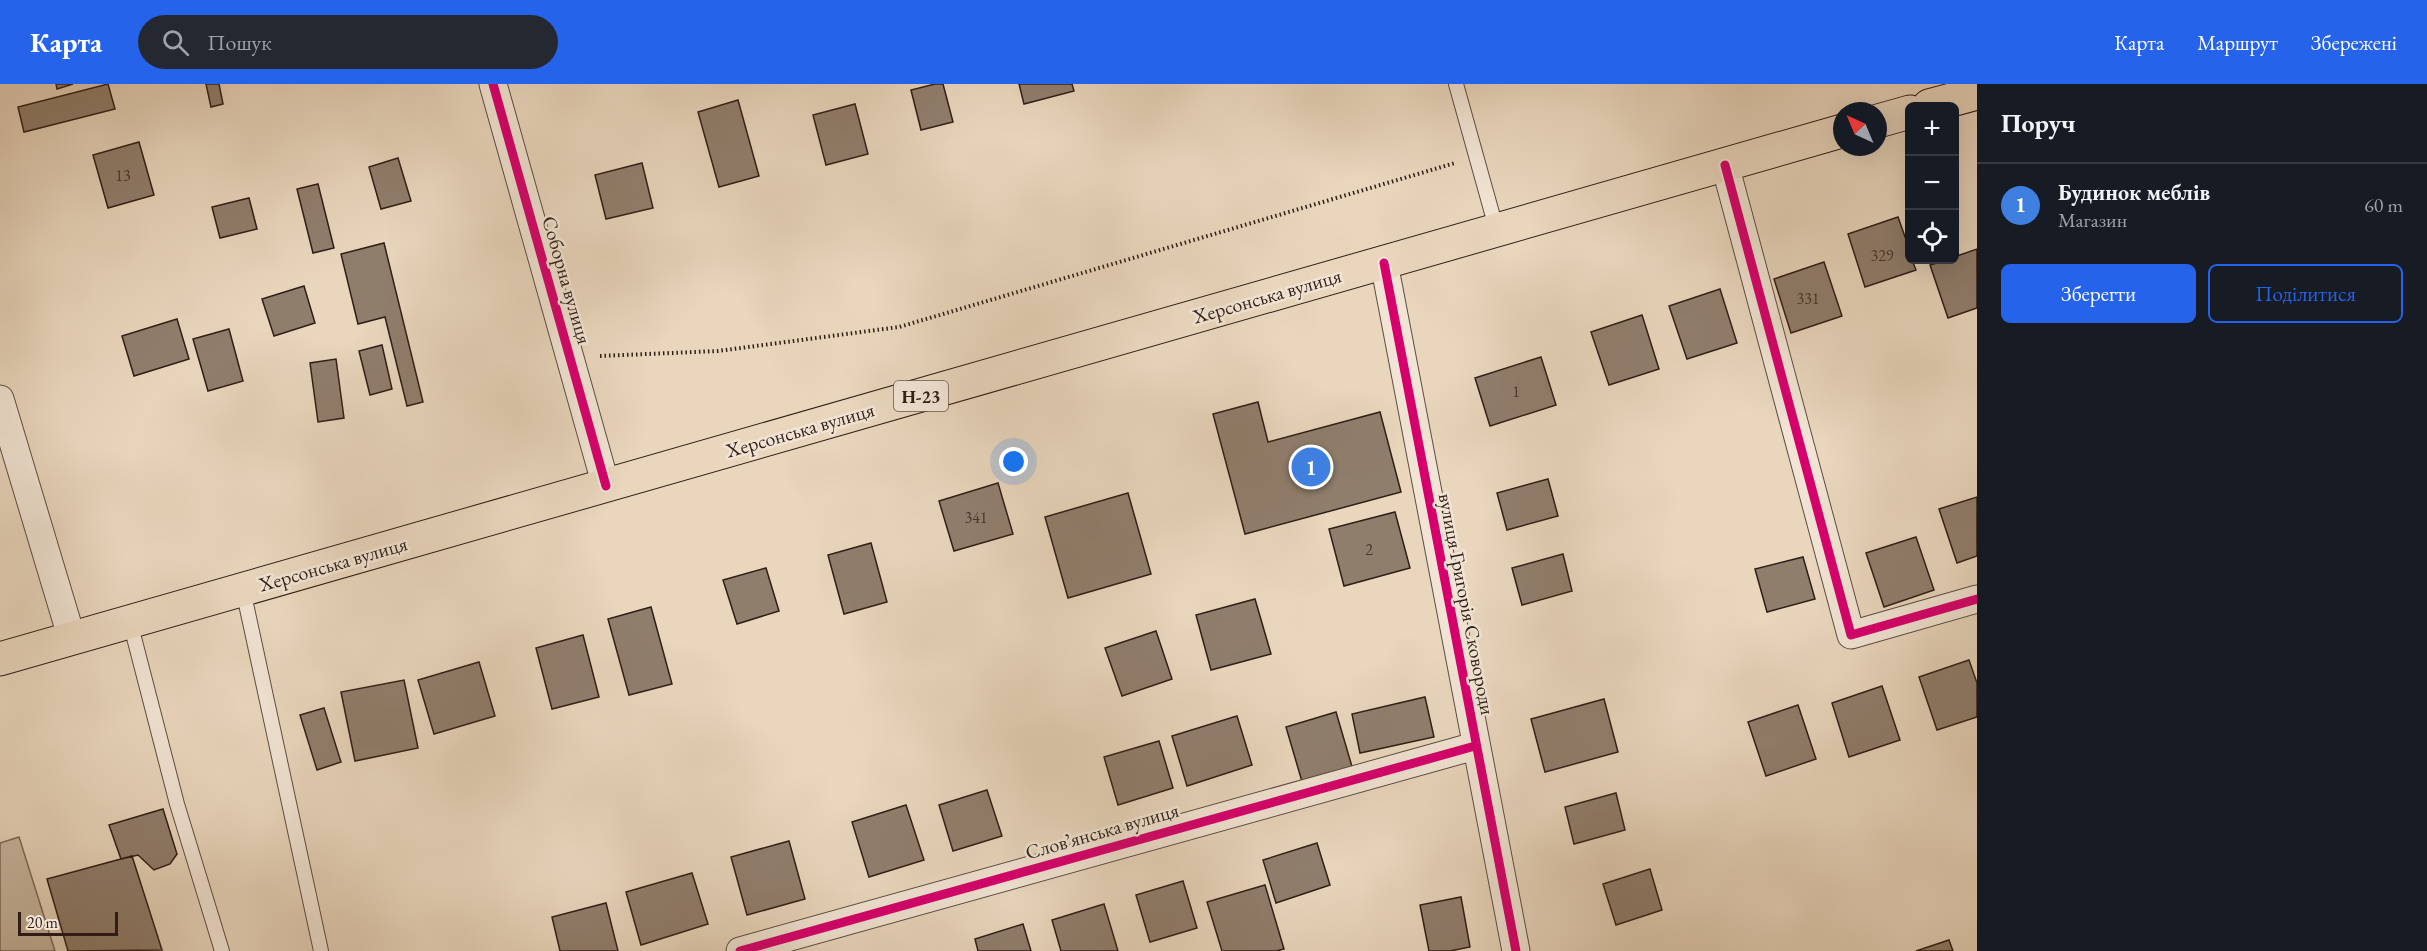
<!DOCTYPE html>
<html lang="uk">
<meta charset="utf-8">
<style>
:root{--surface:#171b24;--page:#242831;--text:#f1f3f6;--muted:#9ea1a6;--line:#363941;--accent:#2563eb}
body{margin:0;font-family:"EB Garamond",serif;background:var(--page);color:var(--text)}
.controls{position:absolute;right:18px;top:18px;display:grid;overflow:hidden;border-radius:9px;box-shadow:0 6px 24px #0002}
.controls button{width:54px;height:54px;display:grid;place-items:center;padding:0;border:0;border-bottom:2px solid var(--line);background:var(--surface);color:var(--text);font:30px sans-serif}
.compass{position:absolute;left:1833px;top:18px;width:54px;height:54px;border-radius:50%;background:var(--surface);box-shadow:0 6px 24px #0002;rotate:316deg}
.scale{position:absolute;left:18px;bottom:15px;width:100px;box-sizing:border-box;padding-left:6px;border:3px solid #2f1e17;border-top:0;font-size:16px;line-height:21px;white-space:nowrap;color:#2f1e17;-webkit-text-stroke:4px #f1e4d4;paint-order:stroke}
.you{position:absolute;left:1014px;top:378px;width:21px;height:21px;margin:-15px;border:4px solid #fff;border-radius:50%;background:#1a73e8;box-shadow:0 0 0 9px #1a73e833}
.badge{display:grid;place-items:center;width:39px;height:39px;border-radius:50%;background:var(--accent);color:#fff;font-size:20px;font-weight:700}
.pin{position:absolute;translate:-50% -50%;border:3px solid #fff;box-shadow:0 2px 6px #0006}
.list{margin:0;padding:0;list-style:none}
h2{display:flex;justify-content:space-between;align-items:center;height:78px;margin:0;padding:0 24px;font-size:26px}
h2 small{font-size:20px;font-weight:400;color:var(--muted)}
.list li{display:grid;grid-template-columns:39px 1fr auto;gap:18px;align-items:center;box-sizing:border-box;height:84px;padding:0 24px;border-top:2px solid var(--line)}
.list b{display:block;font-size:22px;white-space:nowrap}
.list p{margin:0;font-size:20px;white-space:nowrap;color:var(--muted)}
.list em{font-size:20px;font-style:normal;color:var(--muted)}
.actions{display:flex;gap:12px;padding:18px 24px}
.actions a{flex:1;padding:14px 0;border:2px solid var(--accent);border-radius:9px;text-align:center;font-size:21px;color:var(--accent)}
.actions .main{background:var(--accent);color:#fff}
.icon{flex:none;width:33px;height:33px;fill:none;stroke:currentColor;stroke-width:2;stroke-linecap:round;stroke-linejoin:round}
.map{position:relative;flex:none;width:1977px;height:867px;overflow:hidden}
header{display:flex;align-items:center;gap:36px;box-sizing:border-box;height:84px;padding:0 30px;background:var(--accent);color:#fff}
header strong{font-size:28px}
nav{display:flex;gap:33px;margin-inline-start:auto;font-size:21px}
.search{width:420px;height:54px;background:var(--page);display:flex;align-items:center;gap:15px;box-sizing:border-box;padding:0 21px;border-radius:33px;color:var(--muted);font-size:22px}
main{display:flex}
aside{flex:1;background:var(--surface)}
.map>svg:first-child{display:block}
.green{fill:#c9b7a1;stroke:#7c6a5c;stroke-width:1.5}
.building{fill:#907e6d;stroke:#2f1e17;stroke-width:1.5}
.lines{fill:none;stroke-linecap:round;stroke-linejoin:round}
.lane-casing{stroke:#5e4c40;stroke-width:16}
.street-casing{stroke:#5e4c40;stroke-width:29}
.primary-casing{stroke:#2f1e17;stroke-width:35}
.path{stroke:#2f1e17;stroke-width:4;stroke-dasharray:1.5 3;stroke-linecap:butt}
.lane{stroke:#f1e4d4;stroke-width:14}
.street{stroke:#f1e4d4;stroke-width:27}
.primary{stroke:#e9d6bd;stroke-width:33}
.cycleway-casing{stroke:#f1e4d4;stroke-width:13}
.cycleway{stroke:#d6006c;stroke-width:9}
.labels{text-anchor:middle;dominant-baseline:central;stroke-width:5;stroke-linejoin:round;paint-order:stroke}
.number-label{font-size:16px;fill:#47362c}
.shield{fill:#f1e4d4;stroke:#695950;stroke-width:1.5}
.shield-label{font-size:18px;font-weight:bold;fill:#2f1e17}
.street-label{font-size:20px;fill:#2f1e17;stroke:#f1e4d4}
</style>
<header>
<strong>Карта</strong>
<div class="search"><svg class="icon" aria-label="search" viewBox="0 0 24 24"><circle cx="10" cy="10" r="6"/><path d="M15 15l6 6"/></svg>Пошук</div>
<nav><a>Карта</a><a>Маршрут</a><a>Збережені</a></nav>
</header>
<main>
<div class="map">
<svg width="1977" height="867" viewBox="0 0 1977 867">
<rect width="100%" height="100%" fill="#e9d6bd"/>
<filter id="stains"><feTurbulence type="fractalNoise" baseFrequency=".00333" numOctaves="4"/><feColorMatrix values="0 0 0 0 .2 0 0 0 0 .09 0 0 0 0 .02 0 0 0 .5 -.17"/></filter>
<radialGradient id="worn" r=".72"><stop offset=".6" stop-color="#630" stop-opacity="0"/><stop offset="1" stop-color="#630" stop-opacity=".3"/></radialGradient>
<!-- green -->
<path class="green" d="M19 753 55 867H0V759Z"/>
<!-- building -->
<path class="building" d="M56 0H73L57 5Z
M108 0 115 25 24 48 18 23Z
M206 0H219L223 20 211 23Z
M935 0H943L953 38 921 46 911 6Z
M1019 0H1072L1074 7 1024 20Z
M738 16 759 92 719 103 698 28Z
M855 20 868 70 826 81 813 31Z
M139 58 154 111 108 124 93 71Z
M398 74 411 117 381 125 369 83Z
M642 79 653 124 606 135 595 91Z
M318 100 334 164 313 169 297 105Z
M249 114 257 145 220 154 212 123Z
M1898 133 1910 167V176H1912L1916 186 1865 203 1848 150Z
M384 159 423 318 407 322 385 233 358 240 341 170Z
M1977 165V224L1948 234 1930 181 1947 176H1954V173Z
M1824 178 1842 232 1791 249 1774 195Z
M304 202 315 239 274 252 262 215Z
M1720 205 1737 259 1687 275 1669 222Z
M1642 231 1659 285 1609 301 1591 248Z
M177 235 189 275 134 292 122 252Z
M229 245 243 297 208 307 193 255Z
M382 261 392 305 370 311 359 267Z
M1541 273 1556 321 1490 342 1475 294Z
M336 275 344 334 318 338 310 279Z
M1258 318 1268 358 1380 328 1401 408 1245 450 1213 330Z
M1548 395 1558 432 1507 446 1497 409Z
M998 399 1013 450 954 467 939 417Z
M1128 409 1151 490 1068 514 1045 433Z
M1977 413V472L1957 479 1939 425Z
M1395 428 1410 484 1344 502 1329 445Z
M1916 453 1934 506 1884 523 1866 469Z
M871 459 887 518 844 530 828 471Z
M1563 470 1572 507 1522 521 1512 484Z
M1803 473 1815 515 1767 528 1755 485Z
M766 484 779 527 737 540 723 496Z
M1255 515 1271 570 1211 586 1196 531Z
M651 523 672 600 629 611 608 535Z
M1156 547 1172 595 1122 612 1105 564Z
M583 551 599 613 552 625 536 564Z
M1969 576 1977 599V633L1937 646 1919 593Z
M479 578 495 632 434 650 418 596Z
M404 596 418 664 355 677 341 608Z
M1882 602 1900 656 1849 673 1832 619Z
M1425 613 1434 653 1360 669 1352 630Z
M1604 615 1618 668 1545 688 1531 635Z
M1798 621 1816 675 1766 692 1748 638Z
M324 624 341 678 317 686 300 631Z
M1336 628 1353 686 1303 701 1286 643Z
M1237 632 1252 681 1187 702 1172 652Z
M1159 657 1173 704 1118 721 1104 673Z
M987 706 1002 752 953 767 939 721Z
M1616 709 1625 746 1574 760 1565 723Z
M906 721 924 776 869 793 852 738Z
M163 725 177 770 170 780 154 786 138 771 121 775 109 741Z
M789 757 805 815 747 831 731 773Z
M1317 759 1330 801 1276 819 1263 776Z
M132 772 162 866 68 867 47 795Z
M1650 785 1662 826 1616 841 1603 800Z
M692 789 708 840 641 861 626 808Z
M1183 797 1197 844 1150 858 1136 811Z
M1265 801 1284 865 1276 867H1222L1207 818Z
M1461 813 1470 863 1450 867H1429L1420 821Z
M606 819 618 867H560L552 833Z
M1104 820 1118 867H1061L1052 836Z
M1023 840 1031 867H978L975 855Z
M1949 856 1953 867H1916Z"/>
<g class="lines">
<!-- lane casing -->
<g class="lane-casing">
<path id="lane" d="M1456 0 1497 147
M243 506 321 867
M130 538 177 720 222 867"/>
</g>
<!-- street casing -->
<g class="street-casing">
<path id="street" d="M493 0 606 402
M1725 81 1851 551 1977 515
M1384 179 1516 867
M0 315 72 555
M740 867 1475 662"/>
</g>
<!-- primary casing -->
<g class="primary-casing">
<path id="primary" d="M1929 22 1977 9
M1878 37 1910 28
M0 575 1842 47"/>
</g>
<!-- path -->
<path class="path" d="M600 272 718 267 899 243 1455 79"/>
<!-- lane -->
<use href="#lane" class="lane"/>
<!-- street -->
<use href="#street" class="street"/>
<!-- primary -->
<use href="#primary" class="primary"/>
<!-- cycleway casing -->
<g class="cycleway-casing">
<path id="cycleway" d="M493 0 606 402
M1725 81 1851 551 1977 515
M1384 179 1516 867
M740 867 1475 662"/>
</g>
<!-- cycleway -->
<use href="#cycleway" class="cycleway"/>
</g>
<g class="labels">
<!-- number labels -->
<g class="number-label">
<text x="123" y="91">13</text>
<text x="1882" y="171">329</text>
<text x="1808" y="214">331</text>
<text x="1516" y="307">1</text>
<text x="976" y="433">341</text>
<text x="1369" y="465">2</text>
</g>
<!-- shield labels -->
<rect class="shield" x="894" y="297" width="54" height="30" rx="4.5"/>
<g class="shield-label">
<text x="921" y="312">Н-23</text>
</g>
<!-- street labels -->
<g class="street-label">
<text transform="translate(567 196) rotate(74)">Соборна вулиця</text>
<text transform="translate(1267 212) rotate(-16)">Херсонська вулиця</text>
<text transform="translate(800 346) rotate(-16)">Херсонська вулиця</text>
<text transform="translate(333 480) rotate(-16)">Херсонська вулиця</text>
<text transform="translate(1467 520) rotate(79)">вулиця Григорія Сковороди</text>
<text transform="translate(1102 747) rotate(-16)">Словʼянська вулиця</text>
</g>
</g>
<rect width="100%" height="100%" filter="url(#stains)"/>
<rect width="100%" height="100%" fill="url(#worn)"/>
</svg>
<div class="controls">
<button>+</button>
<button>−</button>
<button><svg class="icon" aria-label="locate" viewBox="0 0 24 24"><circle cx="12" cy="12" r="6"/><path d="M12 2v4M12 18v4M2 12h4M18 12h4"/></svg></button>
</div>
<svg class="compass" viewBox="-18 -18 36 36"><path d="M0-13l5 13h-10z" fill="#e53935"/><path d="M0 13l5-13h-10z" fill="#9ea1a6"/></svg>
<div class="scale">20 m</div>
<div class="you"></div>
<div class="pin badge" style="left:1311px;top:383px;background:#3f7fe0">1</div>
</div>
<aside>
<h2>Поруч<small></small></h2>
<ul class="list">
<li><span class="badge" style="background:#3f7fe0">1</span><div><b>Будинок меблів</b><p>Магазин</p></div><em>60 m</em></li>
</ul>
<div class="actions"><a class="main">Зберегти</a><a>Поділитися</a></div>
</aside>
</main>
